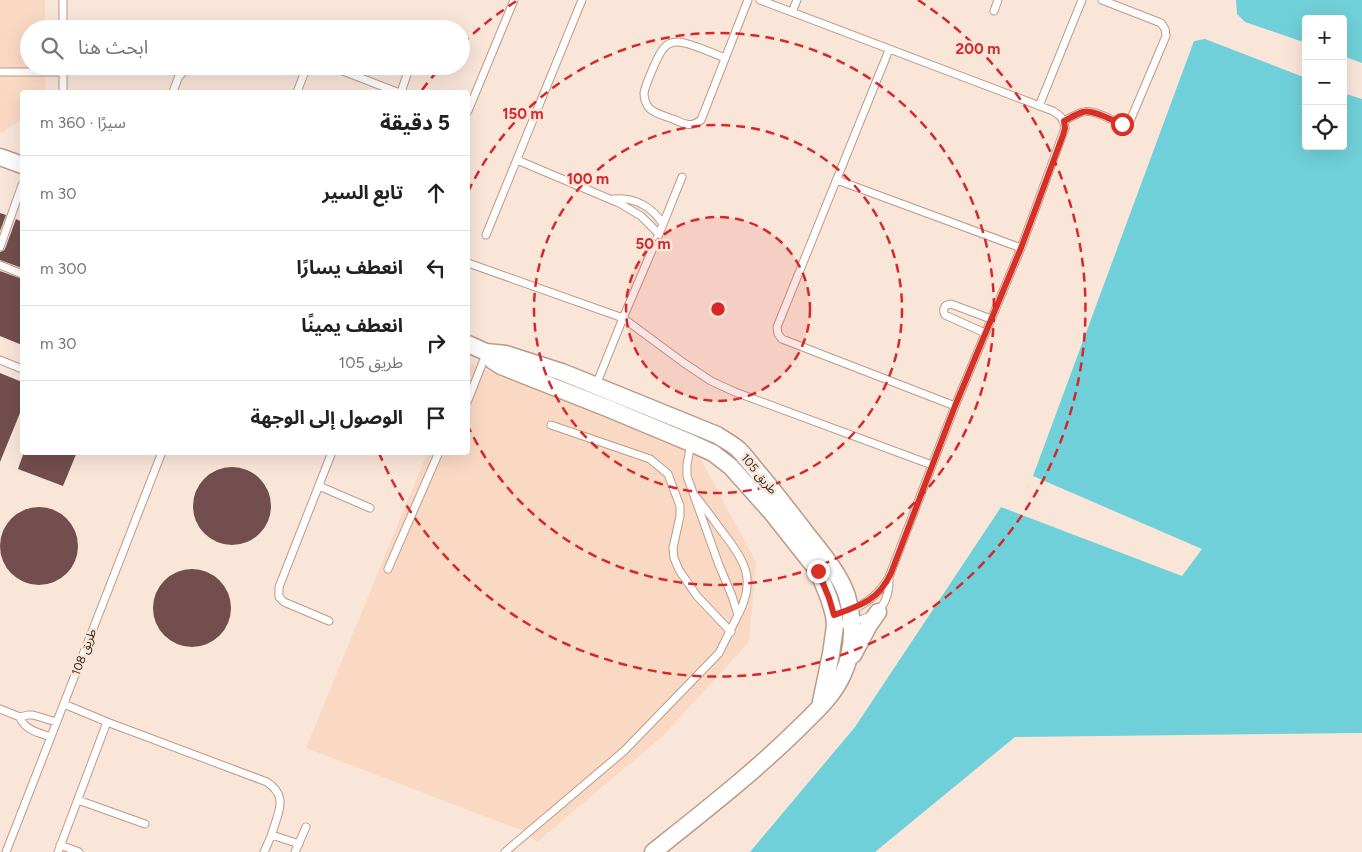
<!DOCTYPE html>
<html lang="ar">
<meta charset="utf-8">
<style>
:root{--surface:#fff;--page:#f2f2f2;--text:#202124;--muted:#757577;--line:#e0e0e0}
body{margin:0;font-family:Figtree,"Noto Sans Arabic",sans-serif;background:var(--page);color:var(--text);direction:rtl}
.controls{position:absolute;right:15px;top:15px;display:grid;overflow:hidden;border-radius:5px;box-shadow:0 5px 20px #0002}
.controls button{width:45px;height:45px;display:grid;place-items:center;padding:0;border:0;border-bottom:1px solid var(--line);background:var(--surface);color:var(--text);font:25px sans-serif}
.stop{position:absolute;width:15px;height:15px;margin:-11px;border:4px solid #d93025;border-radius:50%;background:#fff}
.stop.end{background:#d93025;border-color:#fff;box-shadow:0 1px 5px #0008}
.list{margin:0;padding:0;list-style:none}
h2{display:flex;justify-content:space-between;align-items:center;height:65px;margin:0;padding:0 20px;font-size:21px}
h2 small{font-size:16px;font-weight:400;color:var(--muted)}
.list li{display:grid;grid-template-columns:32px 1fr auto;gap:15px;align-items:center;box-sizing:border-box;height:75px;padding:0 20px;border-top:1px solid var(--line)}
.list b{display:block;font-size:19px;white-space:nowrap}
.list p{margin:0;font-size:16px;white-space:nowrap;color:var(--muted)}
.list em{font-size:16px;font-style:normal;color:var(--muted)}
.icon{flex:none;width:28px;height:28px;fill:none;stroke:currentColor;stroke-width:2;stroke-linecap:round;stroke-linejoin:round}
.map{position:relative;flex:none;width:1362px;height:852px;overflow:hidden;direction:ltr}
.search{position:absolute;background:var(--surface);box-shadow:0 5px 20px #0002;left:20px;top:20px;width:450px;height:55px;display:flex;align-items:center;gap:12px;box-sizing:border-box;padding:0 18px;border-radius:28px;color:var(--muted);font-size:19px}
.panel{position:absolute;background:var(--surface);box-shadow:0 5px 20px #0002;left:20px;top:90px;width:450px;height:365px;border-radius:5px;direction:rtl}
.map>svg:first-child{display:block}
.built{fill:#fad9c4}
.water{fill:#70d0d9}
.building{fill:#724f4e}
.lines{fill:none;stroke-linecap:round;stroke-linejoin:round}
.service-casing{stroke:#bb9b87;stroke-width:9}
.tertiary-casing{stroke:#bb9b87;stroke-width:19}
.service{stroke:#fff;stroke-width:7}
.tertiary{stroke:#fff;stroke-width:16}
.route{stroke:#d93025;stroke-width:6}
.ring{fill:none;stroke:#d62828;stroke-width:2.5;stroke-dasharray:9 6}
.labels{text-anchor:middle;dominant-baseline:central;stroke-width:5;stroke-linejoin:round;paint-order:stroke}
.street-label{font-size:12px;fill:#34281f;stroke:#fae6d9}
.centre{fill:#d62828;stroke:#fae6d9;stroke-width:2.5}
.ring-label{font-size:15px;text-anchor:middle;font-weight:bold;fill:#d62828;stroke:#fae6d9;stroke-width:5;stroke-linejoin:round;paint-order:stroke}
</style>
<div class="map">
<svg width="1362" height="852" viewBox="0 0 1362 852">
<rect width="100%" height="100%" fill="#fae6d9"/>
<!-- built -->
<path class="built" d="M0 0H45V29H29V66H45L46 92H22V119L2 133 0 132Z
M468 363 697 452 756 562 749 642 663 736 537 842 523 831 306 748 427 453 468 452Z"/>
<!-- water -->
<path class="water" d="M1236 0H1362V63L1343 56V19H1306V43L1245 22 1237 14Z
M1205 39 1306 78V146H1343V93L1362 99V733L1015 737 875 852H750L855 727 1001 507 1182 576 1202 549 1033 476 1194 41Z"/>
<!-- building -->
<path class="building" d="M0 213 6 215 0 231Z
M16 219 22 222V268L0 260V252L3 251 5 249Z
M0 271 22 279V345L0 336Z
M0 373 22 382V408L0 462Z
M24 452H77L63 486 18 469Z
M193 506a39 39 0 1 1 78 0a39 39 0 1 1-78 0Z
M0 546a39 39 0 1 1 78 0a39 39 0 1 1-78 0Z
M153 608a39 39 0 1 1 78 0a39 39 0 1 1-78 0Z"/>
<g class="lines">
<!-- service casing -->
<g class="service-casing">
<path id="service" d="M760 0 1053 111C1061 116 1064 119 1065 128L1021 248 955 406 889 577C880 593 868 603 851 610
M994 11 998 0
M792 12 797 0
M63 29V0
M889 50 777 327 778 334 782 339 955 406
M725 58C714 54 689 42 678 42 673 42 667 44 664 48 659 52 645 86 644 93 644 98 646 104 649 108 655 114 665 116 673 119 685 124 690 128 701 120L748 0
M330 66 397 92
M0 72H63
M63 92V66
M173 92 178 78 188 66
M297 92 307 66
M401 92 410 66
M1039 106 1082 0
M468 111 514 0
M1064 121C1070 118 1076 114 1083 112 1095 109 1110 120 1122 124L1126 123 1130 121 1166 36 1165 29 1161 23 1102 0
M517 160 619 203 641 216 659 234
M837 180 1021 248
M614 199C635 197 652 207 663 224
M486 235 582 0
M0 247 22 185
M468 263 623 318 684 363 711 381 735 392 932 465
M0 265 22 274
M985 333 945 315C942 309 944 305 951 304L991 319
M0 360 22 369
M596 385 623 318 659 234 682 177
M468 400 486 354
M551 425 650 459 668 474 680 506V516L673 548 674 558 679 570 697 596 731 632
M319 486 370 508
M696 497C706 509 715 522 724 534 746 562 756 581 738 615
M388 569 439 452
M329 621 284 602 279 597V587L332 452
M835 626C864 619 889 617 889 580
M64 704 107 722 267 782C283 793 282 804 276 821 273 832 269 842 264 852
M0 709 20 717 28 715H33L56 722
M20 717C24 730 39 733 51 737
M78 800 145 824
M272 835 299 844
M60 845 79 852
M6 852 162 452
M58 852 107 722
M295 852 306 827
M505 852 624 751 719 653 738 615 732 596 719 565 687 476V464L691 444"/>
</g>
<!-- tertiary casing -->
<g class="tertiary-casing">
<path id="tertiary" d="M0 157 22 165
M468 344 486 352 506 354 562 372 717 435C724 440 733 444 739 450 745 456 751 464 756 470 774 491 790 512 806 533 820 551 840 574 847 596 854 622 854 650 843 674 833 697 814 713 797 730 752 774 702 813 653 852
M486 352 493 361 501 366 607 408 691 443 713 453 731 467 772 513 818 571 829 598 834 615 835 626 831 654 821 702
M853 655 869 625 878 612"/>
</g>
<!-- service -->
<use href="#service" class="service"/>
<!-- tertiary -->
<use href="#tertiary" class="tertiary"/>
</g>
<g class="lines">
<!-- route -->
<path class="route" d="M818 571 829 598 834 615C860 606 879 600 891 573L955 406 1021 248 1063 135 1065 128 1064 121C1070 118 1076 114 1083 112 1093 109 1111 120 1122 124"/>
</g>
<!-- distance rings -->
<circle cx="718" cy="309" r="92" fill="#d62828" fill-opacity=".12"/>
<g class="ring">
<circle cx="718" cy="309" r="92"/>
<circle cx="718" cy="309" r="184"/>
<path d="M468 192A276 276 0 1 1 468 426"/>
<path d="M422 90A368 368 0 0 1 440 68M462 44A368 368 0 0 1 518 0M918 0A368 368 0 1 1 379 453"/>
</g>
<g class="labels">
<!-- street labels -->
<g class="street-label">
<text transform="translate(759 474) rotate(50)">طريق 105</text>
<text transform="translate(84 652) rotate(-69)">طريق 108</text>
</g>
</g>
<circle cx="718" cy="309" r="8" class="centre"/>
<g class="ring-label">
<text x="978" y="54">200 m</text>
<text x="523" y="119">150 m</text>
<text x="588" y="184">100 m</text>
<text x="653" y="249">50 m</text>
</g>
</svg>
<div class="controls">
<button>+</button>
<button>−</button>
<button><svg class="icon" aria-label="locate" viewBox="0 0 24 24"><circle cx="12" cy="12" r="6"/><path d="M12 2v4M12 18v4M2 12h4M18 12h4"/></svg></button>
</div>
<div class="stop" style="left:1122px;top:124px"></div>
<div class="stop end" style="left:818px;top:571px"></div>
<div class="search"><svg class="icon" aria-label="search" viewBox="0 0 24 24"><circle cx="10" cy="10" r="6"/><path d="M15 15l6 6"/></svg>ابحث هنا</div>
<section class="panel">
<h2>5 دقيقة<small>سيرًا · 360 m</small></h2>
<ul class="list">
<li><svg class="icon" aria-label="ahead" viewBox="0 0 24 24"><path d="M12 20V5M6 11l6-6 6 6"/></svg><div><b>تابع السير</b></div><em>30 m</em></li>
<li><svg class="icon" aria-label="left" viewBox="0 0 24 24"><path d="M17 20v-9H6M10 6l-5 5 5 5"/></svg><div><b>انعطف يسارًا</b></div><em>300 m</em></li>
<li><svg class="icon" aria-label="right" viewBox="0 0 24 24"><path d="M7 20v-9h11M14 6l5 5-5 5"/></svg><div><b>انعطف يمينًا</b><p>طريق 105</p></div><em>30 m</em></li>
<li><svg class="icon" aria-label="arrive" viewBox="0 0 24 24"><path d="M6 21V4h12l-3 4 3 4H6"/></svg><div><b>الوصول إلى الوجهة</b></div></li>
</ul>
</section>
</div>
